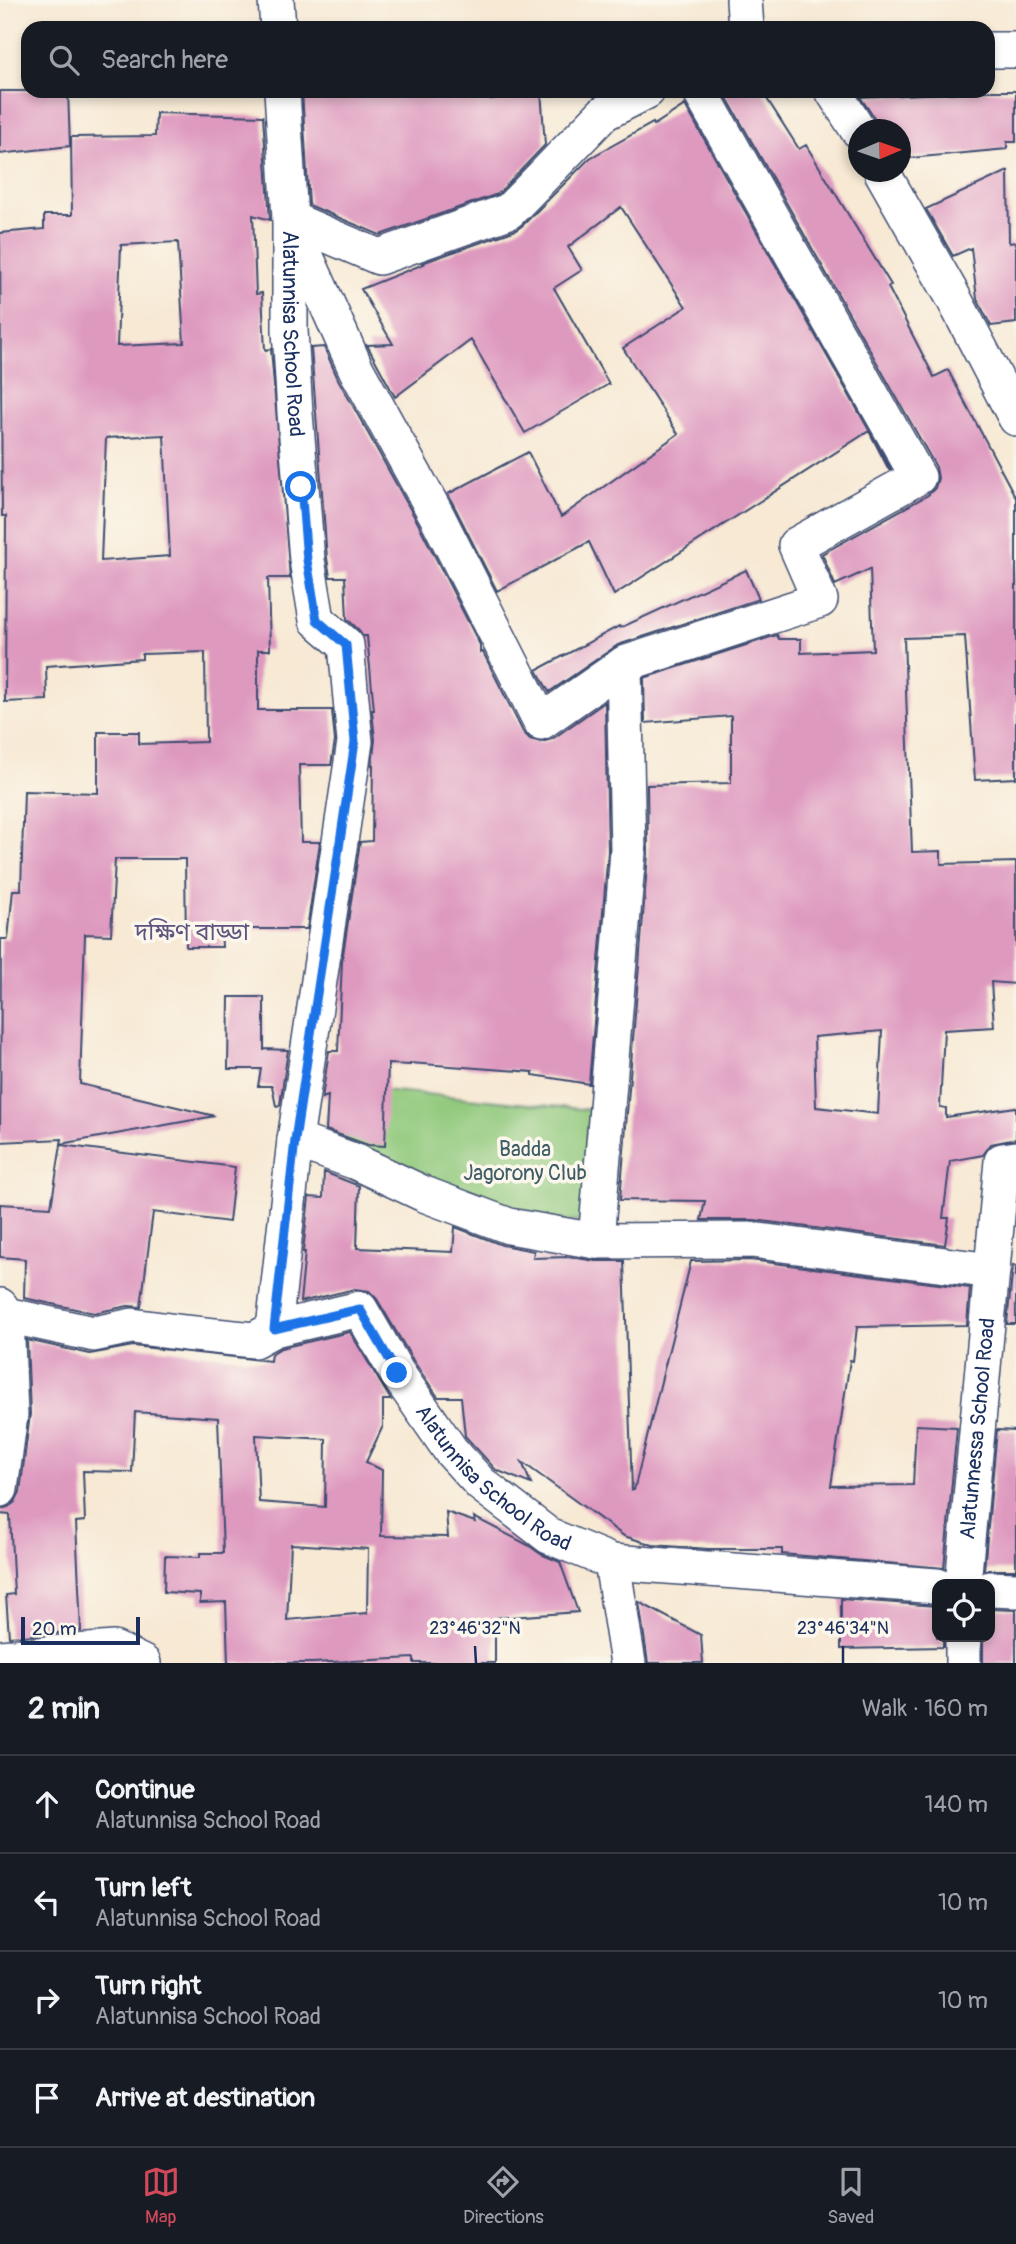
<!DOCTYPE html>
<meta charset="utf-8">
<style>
:root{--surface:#171b24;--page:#242831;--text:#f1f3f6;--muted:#9ea1a6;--line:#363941;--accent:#d1495b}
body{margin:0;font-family:Pangolin,"Noto Sans Bengali",sans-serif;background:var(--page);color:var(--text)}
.controls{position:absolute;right:21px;bottom:21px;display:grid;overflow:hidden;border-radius:14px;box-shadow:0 4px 10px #0003}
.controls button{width:63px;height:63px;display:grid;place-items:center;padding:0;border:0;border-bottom:2px solid var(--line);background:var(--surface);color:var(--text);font:35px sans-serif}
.compass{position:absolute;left:848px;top:119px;width:63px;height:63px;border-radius:50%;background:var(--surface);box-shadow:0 4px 10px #0003;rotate:88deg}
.scale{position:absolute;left:21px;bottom:18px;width:119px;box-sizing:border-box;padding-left:7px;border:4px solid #1b2f5e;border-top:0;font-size:19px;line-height:24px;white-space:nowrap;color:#1b2f5e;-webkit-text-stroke:5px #fbf7ec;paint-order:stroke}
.stop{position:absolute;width:21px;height:21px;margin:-16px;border:5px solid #1a73e8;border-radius:50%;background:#fff}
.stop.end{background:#1a73e8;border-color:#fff;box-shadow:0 2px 7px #0008}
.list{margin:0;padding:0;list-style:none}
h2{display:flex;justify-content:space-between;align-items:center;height:91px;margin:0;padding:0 28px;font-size:30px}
h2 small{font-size:23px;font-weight:400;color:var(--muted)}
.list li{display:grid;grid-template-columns:46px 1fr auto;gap:21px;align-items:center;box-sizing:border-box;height:98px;padding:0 28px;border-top:2px solid var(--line)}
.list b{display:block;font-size:26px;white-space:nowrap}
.list p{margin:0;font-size:23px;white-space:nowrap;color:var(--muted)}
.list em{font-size:23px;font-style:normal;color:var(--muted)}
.icon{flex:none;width:38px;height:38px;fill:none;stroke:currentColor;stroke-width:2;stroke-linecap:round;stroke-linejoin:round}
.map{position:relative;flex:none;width:1016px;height:1663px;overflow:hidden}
.search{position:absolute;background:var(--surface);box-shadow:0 4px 10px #0003;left:21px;right:21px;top:21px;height:77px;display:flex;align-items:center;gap:18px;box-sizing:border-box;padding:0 24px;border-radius:21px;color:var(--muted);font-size:26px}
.sheet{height:483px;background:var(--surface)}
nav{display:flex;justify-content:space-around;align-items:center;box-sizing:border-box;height:98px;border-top:2px solid var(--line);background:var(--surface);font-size:19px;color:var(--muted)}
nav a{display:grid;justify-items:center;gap:4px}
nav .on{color:var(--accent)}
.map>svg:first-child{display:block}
.green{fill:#91c97d;stroke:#567c6e;stroke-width:2}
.building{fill:#de99bf;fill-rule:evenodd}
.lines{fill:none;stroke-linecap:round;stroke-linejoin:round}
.minor-casing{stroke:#3c4b70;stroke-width:38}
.minor{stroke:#fff;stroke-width:35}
.route{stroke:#1a73e8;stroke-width:9}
.ticks{fill:none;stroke:#1b2f5e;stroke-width:2.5}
.labels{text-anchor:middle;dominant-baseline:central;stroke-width:7;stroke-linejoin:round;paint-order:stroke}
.street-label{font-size:21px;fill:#1b2f5e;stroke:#fbf7ec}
.park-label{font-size:21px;fill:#3e5d67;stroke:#fbf7ec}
.quarter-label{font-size:24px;fill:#5f5480;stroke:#fbf7ec}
.ticks-label{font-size:18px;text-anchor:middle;fill:#1b2f5e;stroke:#fbf7ec;stroke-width:7;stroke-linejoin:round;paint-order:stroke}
</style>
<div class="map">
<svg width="1016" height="1663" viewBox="0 0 1016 1663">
<rect width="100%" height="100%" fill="#fbf7ec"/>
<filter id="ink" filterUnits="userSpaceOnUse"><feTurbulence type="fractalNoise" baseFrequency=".0143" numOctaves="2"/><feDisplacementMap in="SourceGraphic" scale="14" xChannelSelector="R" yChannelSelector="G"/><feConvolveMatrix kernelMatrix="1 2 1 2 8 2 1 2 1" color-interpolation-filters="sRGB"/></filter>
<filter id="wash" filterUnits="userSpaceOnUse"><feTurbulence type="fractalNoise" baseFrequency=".00686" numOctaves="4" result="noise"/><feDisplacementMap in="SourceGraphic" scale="28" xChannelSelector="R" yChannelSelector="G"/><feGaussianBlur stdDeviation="1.57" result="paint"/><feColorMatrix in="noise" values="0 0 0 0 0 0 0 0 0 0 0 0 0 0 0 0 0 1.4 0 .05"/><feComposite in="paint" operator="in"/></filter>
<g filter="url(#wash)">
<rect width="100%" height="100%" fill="#f7e9d4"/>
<!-- green -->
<path class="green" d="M331 1085 591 1110 583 1222 514 1218 324 1148Z"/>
<g id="blocks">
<!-- building -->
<path class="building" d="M0 91H68L70 146 0 154Z
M302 91H399L400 95 490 91 491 99 541 91 545 145 498 194 380 235 309 205Z
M723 91H762L799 149 806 145 891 285 888 287 934 377 948 370 1016 498V778L975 780 965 636 904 638 912 852 941 851V864L1016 862V984L991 982 994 1027 944 1030 940 1107 946 1108V1117L1016 1107V1139L991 1144 983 1155 950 1161 943 1218H949L945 1245 754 1220H701L705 1201 620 1200 648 854 647 785 731 783V716L645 723 644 678 777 635 779 639H801V653L873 650 870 569 835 585 822 554 928 495 935 488 938 478 936 467ZM882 1031 878 1114 816 1107 814 1037Z
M988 91H1016V142H1007V149L900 159V130H878L875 119 860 97Z
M685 105 891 469 889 470 869 431 614 595 589 542 497 591 448 494 528 452 561 517 678 434 623 348 686 307 621 207 568 247 582 270 554 288 609 384 525 433 471 340 395 397 367 345 393 344 361 289 424 264 422 263 516 230 523 225 590 158 653 123 654 125Z
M156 113 263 116 270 220 253 215 256 294 262 293 265 350 271 349 290 578H268L270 650H258V710H332L335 741 331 765H299L301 842H320L307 929H221L222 947H186L185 859H115L111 935 85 934 80 1084 215 1116 61 1144 62 1139 0 1142 1 939H8L13 890H21L24 791 98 793V732H139V744L206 742 205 652 142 654V659L46 666 47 700 5 702 6 516H2L0 233 44 229V215H72L71 137 155 136ZM178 242 184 343 117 346 121 245ZM164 435 170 556 101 561 106 438Z
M1008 171 1009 243 1016 242V323L991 326 977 299 971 248 953 256 926 209Z
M324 347 338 379 419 525 480 645V653L483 652 523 732 530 739 541 742 552 739 605 702 608 851 589 1084 533 1075V1072L410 1063V1065L388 1064 385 1146 368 1145 326 1130 328 1096 322 1098 329 1051H338L342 961 360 842 372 841 373 765H372L375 740 372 710H374L367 636H362L359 630 347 619 345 577H330L327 558 311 348Z
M746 570 759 599 618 645 549 692 537 670 619 626 620 628Z
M229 997H264V1051V1049L288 1050 280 1105 276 1106 272 1086H258L261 1069H228Z
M61 1145 235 1167 229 1222 153 1212 141 1307 128 1306 94 1313 24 1298 25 1259 0 1257V1204L51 1207Z
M324 1172 359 1186 357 1248 453 1252 455 1227 502 1245 534 1251 533 1258 570 1257 596 1261H624L632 1490H634L691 1261 750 1260 970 1288 967 1325 857 1327 853 1361 850 1360 831 1486 913 1485 916 1425 957 1427 944 1568 782 1554V1549H708L653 1545 624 1536 522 1462 531 1484 496 1470 465 1436 461 1397H438L414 1362 377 1299 369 1291 355 1289 300 1302 305 1252H303L309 1197 323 1198Z
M1013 1265 1016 1266V1324H1007Z
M350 1332 391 1400H383V1426L366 1462 382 1470 381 1536 448 1537 446 1512 475 1522 474 1517 528 1545 541 1554 560 1562 578 1612 495 1618V1663H414V1658L312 1663H228L226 1602 200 1603V1594L164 1592 165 1556 200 1557V1553H223L218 1418 135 1412 132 1472 83 1471 85 1521 76 1522 81 1631 9 1637 6 1595 14 1594 10 1515 0 1514V1509L8 1507 15 1502 20 1492 30 1414 27 1340 90 1354 133 1346 270 1361 271 1354 281 1348ZM256 1435 326 1439 325 1507 259 1502ZM291 1544 368 1549 367 1613 287 1620Z
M997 1430 1016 1431V1570H984Z
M841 1599 937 1606V1637H943V1647L841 1649Z
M639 1602 701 1635 703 1663H648Z
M990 1609 1016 1610V1663H983V1637H990Z"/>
</g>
</g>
<g filter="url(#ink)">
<use href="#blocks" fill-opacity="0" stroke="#3c4b70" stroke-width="2"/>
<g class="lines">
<!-- minor casing -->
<g class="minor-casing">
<g id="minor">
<path d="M276 0 278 28"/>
<path d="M744 0 746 28"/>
<path d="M988 50H1016"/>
<path id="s1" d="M282 91 290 219V330L295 413 307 560 317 620 346 645 355 742 295 1140 274 1329 360 1309 397 1373 451 1451 481 1484 549 1536 612 1562 937 1586"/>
<path d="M833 91 858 130"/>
<path d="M882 172 952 295 1016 418"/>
<path d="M290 219 379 257 509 211 604 113 647 91"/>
<path d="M295 232 356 369 437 516 541 722 624 664 628 852 596 1241"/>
<path d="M624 664 820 600 796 545 918 477 700 91"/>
<path d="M295 1140 356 1162 424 1194 509 1226 596 1241 751 1240 992 1271"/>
<path d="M0 1306 6 1315 94 1334 132 1326 185 1333 254 1340 274 1329"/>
<path d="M0 1489 10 1415 6 1315"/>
<path d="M612 1562 628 1663"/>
<path id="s2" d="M963 1584 1002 1161 1016 1159"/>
<path d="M990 1589 1016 1590"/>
<path d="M963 1637V1663"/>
<path d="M0 1658 114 1649 143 1663"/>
</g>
</g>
<!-- minor -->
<use href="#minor" class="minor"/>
</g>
</g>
<g class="lines" filter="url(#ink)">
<!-- route -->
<path class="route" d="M301 487 307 560 317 620 346 645 355 742 295 1140 274 1329 360 1309 397 1373"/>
</g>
<!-- ticks -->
<path class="ticks" d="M475 1646 476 1663M843 1646V1663"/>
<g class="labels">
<!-- street labels -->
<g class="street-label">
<text stroke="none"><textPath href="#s1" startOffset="243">Alatunnisa School Road</textPath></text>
<text stroke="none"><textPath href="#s2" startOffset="156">Alatunnessa School Road</textPath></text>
<text stroke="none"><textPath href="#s1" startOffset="1566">Alatunnisa School Road</textPath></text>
</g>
<!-- park labels -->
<g class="park-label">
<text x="525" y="1149">Badda<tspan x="525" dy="24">Jagorony Club</tspan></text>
</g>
<!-- quarter labels -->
<g class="quarter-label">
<text x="192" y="932">দক্ষিণ বাড্ডা</text>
</g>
</g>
<g class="ticks-label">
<text x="475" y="1634">23°46'32"N</text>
<text x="843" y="1634">23°46'34"N</text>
</g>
</svg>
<div class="controls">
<button><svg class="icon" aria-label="locate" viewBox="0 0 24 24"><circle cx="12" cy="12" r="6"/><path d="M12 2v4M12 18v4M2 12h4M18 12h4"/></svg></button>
</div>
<svg class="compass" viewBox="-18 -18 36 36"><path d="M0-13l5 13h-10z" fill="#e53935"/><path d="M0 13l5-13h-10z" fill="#9ea1a6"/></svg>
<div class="scale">20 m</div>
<div class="stop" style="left:301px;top:487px"></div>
<div class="stop end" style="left:397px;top:1373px"></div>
<div class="search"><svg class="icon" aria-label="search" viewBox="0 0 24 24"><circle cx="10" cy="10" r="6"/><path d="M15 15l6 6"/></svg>Search here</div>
</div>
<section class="sheet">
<h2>2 min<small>Walk · 160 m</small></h2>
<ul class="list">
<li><svg class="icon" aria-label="ahead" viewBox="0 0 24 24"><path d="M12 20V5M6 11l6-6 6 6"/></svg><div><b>Continue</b><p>Alatunnisa School Road</p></div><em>140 m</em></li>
<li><svg class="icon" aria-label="left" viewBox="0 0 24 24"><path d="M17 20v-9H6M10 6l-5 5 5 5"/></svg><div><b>Turn left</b><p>Alatunnisa School Road</p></div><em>10 m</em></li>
<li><svg class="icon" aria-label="right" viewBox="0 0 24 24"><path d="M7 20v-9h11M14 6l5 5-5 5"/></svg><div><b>Turn right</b><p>Alatunnisa School Road</p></div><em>10 m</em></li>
<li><svg class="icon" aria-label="arrive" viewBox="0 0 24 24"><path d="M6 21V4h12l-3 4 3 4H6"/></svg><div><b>Arrive at destination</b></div></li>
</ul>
</section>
<nav>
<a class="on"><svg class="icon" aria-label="map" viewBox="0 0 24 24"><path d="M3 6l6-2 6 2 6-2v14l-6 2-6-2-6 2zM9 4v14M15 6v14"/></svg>Map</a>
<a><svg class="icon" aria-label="directions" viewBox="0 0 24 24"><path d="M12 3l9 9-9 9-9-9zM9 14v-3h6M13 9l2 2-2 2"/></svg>Directions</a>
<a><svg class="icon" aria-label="saved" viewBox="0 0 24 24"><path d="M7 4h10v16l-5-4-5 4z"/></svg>Saved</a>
</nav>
